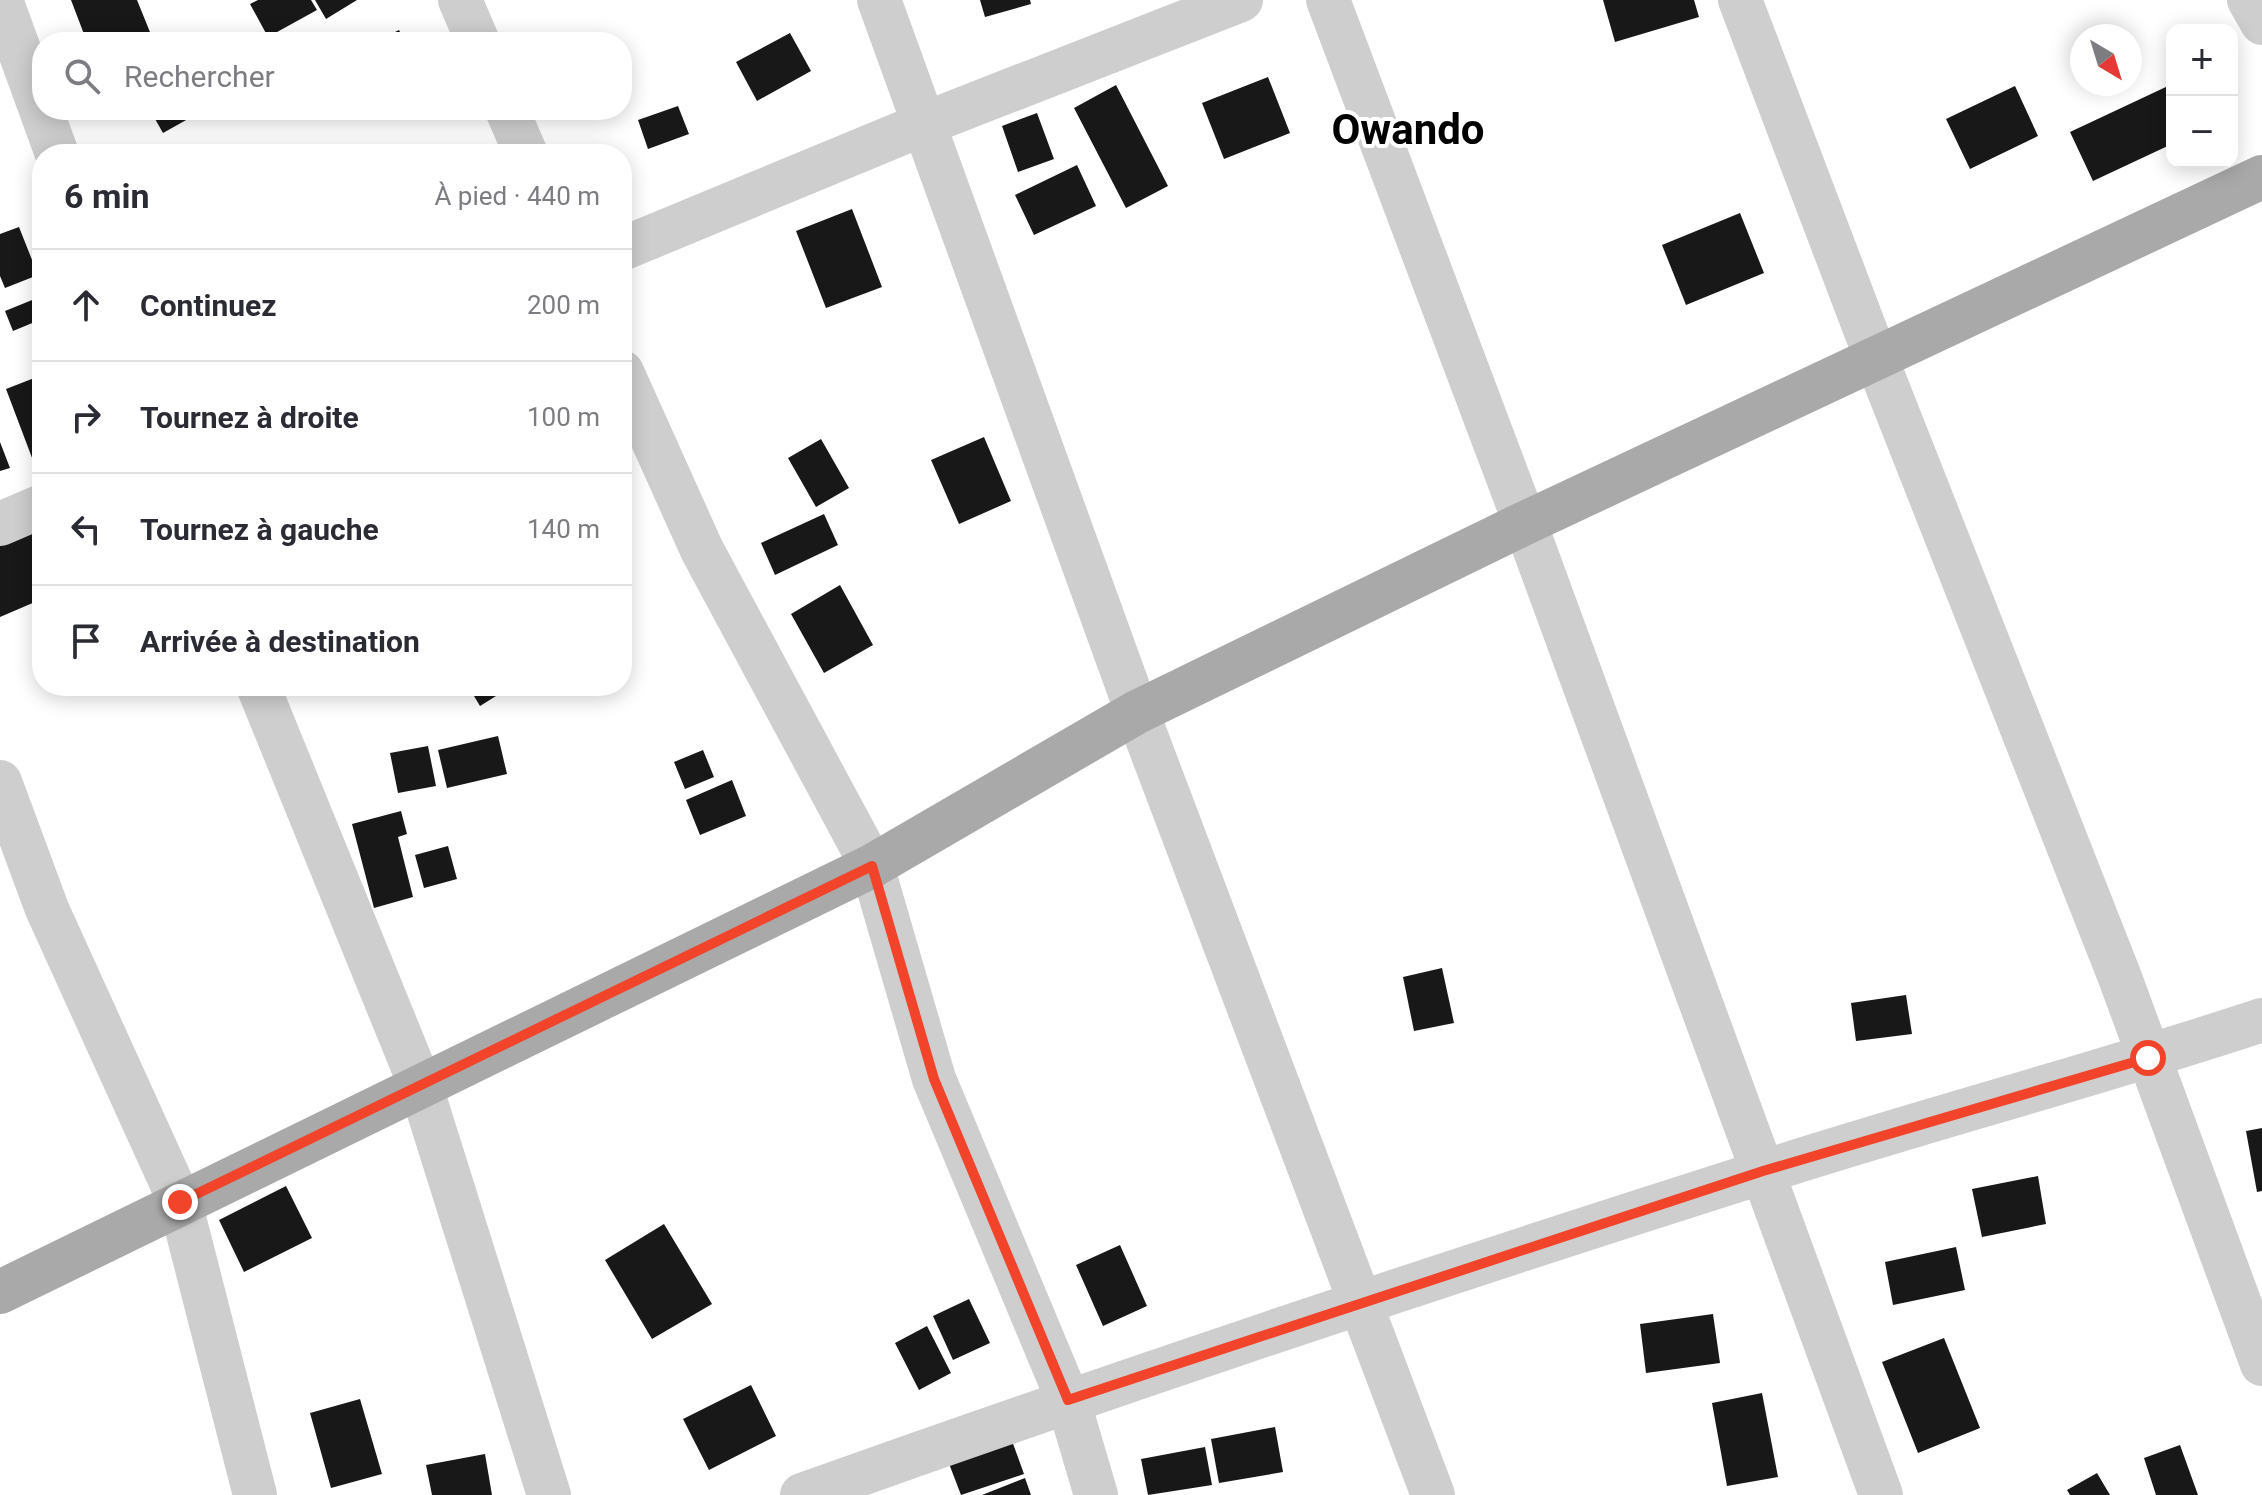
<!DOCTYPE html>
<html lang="fr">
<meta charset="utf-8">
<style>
:root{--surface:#fff;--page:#f7f7f7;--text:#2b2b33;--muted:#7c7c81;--line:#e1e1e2}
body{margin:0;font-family:Roboto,sans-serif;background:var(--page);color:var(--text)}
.controls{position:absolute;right:24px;top:24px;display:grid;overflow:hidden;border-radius:16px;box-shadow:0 4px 20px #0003}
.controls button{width:72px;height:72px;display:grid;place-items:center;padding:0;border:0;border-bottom:2px solid var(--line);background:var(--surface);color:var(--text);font:40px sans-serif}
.compass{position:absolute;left:2070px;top:24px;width:72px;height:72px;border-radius:50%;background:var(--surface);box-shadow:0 4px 20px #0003;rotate:142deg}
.stop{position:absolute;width:24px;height:24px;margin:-18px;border:6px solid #f1442a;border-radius:50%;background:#fff}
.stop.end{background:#f1442a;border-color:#fff;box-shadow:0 2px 8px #0008}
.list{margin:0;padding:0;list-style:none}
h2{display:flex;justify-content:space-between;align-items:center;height:104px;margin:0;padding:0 32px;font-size:34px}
h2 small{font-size:26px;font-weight:400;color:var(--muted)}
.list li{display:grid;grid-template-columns:52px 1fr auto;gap:24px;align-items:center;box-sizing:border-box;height:112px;padding:0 32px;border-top:2px solid var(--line)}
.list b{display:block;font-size:30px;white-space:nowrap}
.list em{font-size:26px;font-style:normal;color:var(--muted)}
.icon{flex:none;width:44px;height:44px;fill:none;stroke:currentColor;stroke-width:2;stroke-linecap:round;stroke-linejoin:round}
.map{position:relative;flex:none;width:2262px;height:1495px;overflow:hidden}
.search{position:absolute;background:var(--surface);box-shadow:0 4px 20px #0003;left:32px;top:32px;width:600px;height:88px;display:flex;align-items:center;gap:20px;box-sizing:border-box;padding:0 28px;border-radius:32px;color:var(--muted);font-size:30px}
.panel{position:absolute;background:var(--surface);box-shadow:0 4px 20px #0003;left:32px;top:144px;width:600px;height:552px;border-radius:32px}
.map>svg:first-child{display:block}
.building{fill:#181818}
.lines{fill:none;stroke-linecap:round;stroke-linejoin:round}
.minor{stroke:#cecece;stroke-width:44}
.major{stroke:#a9a9a9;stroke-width:44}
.route{stroke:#f1442a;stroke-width:10}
.labels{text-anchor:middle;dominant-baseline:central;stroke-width:8;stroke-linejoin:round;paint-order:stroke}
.town-label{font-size:42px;font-weight:bold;fill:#000;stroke:#fff}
</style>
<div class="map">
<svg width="2262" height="1495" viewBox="0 0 2262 1495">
<rect width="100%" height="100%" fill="#fff"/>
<!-- building -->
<path class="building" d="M71 0H137L154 42H87Z
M258 0H311L317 10 268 37 250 4Z
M315 0H357L326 19Z
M980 0H1030L1031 4 985 17Z
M1603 0H1694L1699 17 1615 42Z
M399 30 405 42H375Z
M790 33 811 71 757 101 736 62Z
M1268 77 1290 133 1224 159 1202 103Z
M1116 85 1168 186 1126 208 1074 108Z
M2015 86 2038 136 1970 169 1946 119Z
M2168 86 2172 94V144L2093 181 2070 132Z
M678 106 689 134 648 149 638 120Z
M150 110H204L163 133Z
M1037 113 1054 159 1018 172 1002 126Z
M1077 165 1096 206 1034 235 1015 195Z
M852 209 882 287 826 308 796 231Z
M1740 213 1764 273 1686 305 1662 245Z
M19 227 38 275 5 288 0 276V234Z
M42 296V319L13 331 5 311Z
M42 375V469L37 471 6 389Z
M984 437 1011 501 959 524 931 460Z
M821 439 849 488 816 507 788 458Z
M0 442 10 468 0 471Z
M824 514 838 545 775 575 761 543Z
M42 525V599L0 617V543Z
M840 585 873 645 824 673 791 614Z
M468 686H500L504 691 480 706Z
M498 736 507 774 447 788 438 750Z
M428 746 436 786 398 793 390 753Z
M703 750 714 777 685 789 674 762Z
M732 780 746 816 700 835 686 800Z
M401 811 407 834 398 837 413 897 374 908 352 824Z
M448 846 457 879 424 888 415 855Z
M1442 968 1454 1023 1414 1031 1403 977Z
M1906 995 1912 1034 1856 1041 1851 1003Z
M2262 1128V1191L2257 1192 2246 1131Z
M2038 1176 2046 1224 1982 1237 1972 1189Z
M286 1186 312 1238 244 1272 219 1220Z
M664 1224 712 1304 652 1339 605 1260Z
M1120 1245 1147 1306 1103 1326 1076 1265Z
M1956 1247 1965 1290 1893 1305 1885 1262Z
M969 1299 990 1343 953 1360 933 1316Z
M1713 1314 1720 1363 1646 1373 1640 1324Z
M927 1326 951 1373 919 1390 895 1343Z
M1944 1338 1980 1428 1918 1453 1882 1362Z
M751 1385 776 1436 709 1470 683 1419Z
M1762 1393 1778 1477 1727 1486 1712 1403Z
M360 1399 382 1474 331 1488 310 1413Z
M1275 1427 1283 1472 1219 1483 1211 1439Z
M1011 1438 1024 1474 961 1495 948 1461Z
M2180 1445 2198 1495H2156L2144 1458Z
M1205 1447 1212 1485 1148 1495 1141 1459Z
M485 1454 492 1495H432L426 1465Z
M2097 1473 2110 1495H2070L2067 1490Z
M1025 1478 1031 1495H982Z"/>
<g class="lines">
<!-- minor -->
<path class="minor" d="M1 0 57 154
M460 0 478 42
M879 0 1137 712 1433 1495
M1328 0 1525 523 1881 1495
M1740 0 1876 358 2119 975 2262 1364
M2249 0 2262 23
M507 110 526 154
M622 249 924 124 1241 0
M622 372 702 550 872 866 934 1079 1068 1400 1096 1495
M0 524 42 506
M258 686 421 1087 549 1495
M0 782 47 909 180 1202 255 1495
M802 1495C1119 1382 1439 1275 1760 1173 1927 1119 2096 1075 2262 1020"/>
<!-- major -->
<path class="major" d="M0 1292 872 866 1137 712 1525 523 2262 177"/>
</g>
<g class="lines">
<!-- route -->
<path class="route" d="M180 1202 872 866 934 1079 1068 1400 1763 1171 2148 1058"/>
</g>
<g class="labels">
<!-- town labels -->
<g class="town-label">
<text x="1408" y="129">Owando</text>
</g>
</g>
</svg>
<div class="controls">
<button>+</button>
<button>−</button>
</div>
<svg class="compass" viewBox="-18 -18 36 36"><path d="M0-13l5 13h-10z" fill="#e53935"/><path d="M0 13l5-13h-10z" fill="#7c7c81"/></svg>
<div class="stop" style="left:2148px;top:1058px"></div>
<div class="stop end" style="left:180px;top:1202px"></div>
<div class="search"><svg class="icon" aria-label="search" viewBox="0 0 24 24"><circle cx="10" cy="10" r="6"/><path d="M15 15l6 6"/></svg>Rechercher</div>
<section class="panel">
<h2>6 min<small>À pied · 440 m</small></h2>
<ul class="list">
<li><svg class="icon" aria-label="ahead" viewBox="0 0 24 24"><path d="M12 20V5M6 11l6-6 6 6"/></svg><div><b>Continuez</b></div><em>200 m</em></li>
<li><svg class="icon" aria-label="right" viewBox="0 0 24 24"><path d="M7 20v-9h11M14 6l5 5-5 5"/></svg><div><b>Tournez à droite</b></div><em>100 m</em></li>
<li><svg class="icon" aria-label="left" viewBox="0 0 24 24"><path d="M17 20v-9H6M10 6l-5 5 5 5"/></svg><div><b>Tournez à gauche</b></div><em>140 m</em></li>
<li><svg class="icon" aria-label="arrive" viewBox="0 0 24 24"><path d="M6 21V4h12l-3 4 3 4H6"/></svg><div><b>Arrivée à destination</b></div></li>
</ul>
</section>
</div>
